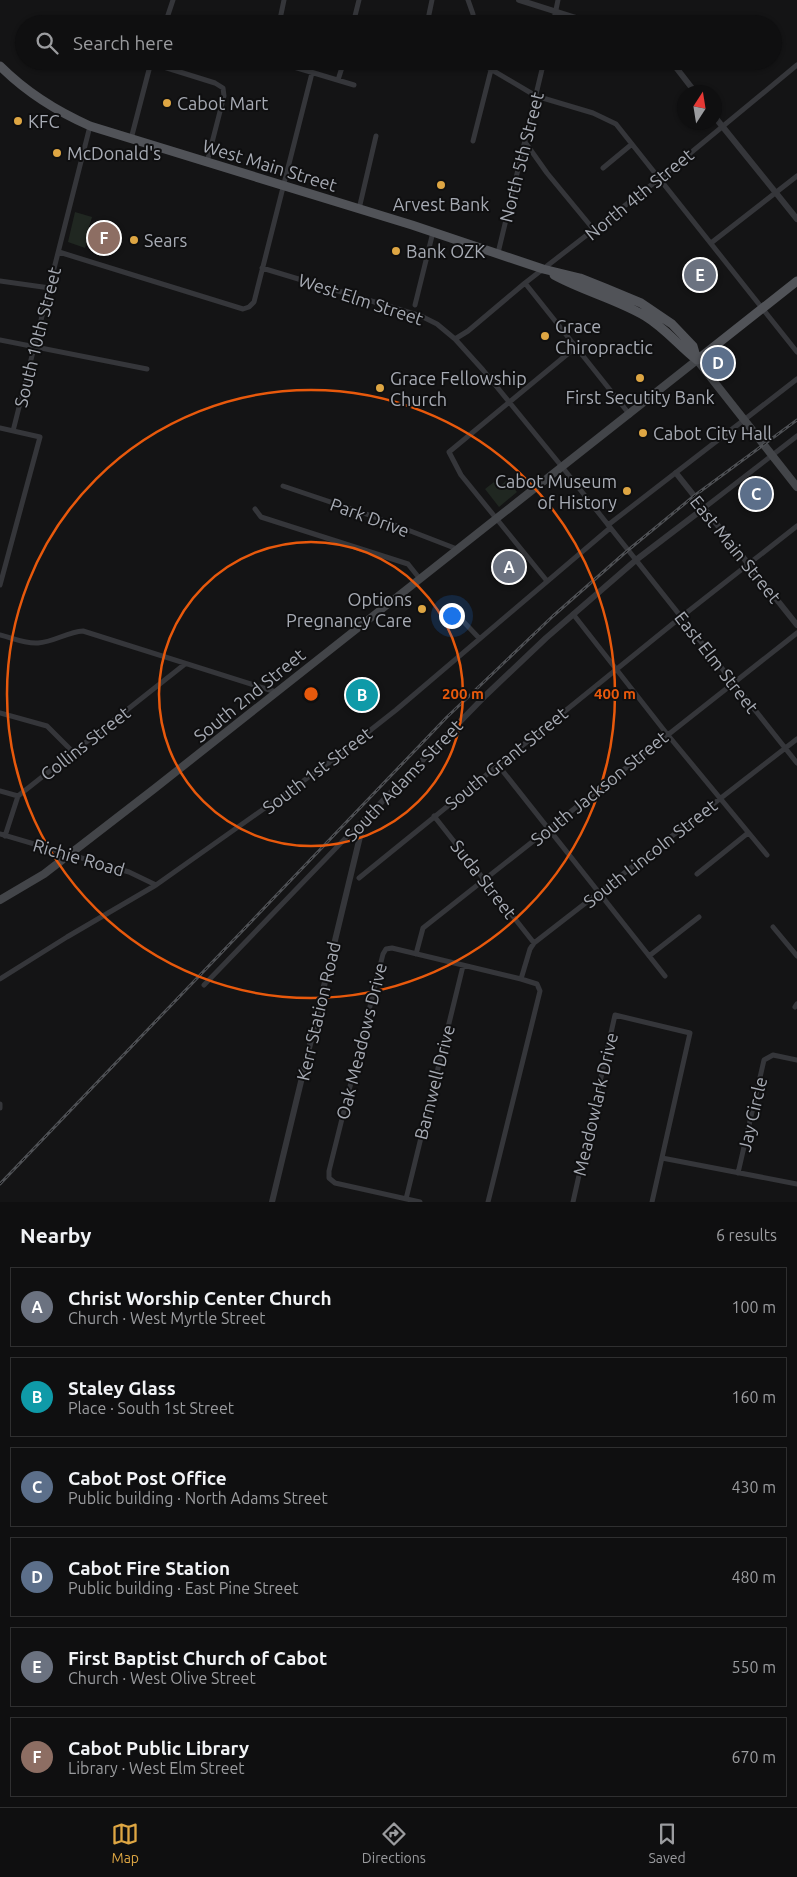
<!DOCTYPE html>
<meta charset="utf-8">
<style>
:root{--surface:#0f0f10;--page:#1d1d1e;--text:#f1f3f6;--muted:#9b9c9f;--line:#2f2f30;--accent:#dea643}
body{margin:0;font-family:Ubuntu,sans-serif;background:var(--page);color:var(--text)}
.compass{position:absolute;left:677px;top:85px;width:45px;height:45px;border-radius:50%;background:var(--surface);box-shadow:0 1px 4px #0004;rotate:12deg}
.you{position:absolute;left:451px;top:615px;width:18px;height:18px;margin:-12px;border:4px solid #fff;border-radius:50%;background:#1a73e8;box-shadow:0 0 0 8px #1a73e833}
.badge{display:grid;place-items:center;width:32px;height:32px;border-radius:50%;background:var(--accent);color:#fff;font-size:16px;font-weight:700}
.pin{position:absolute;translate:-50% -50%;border:2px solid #fff;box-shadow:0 1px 5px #0006}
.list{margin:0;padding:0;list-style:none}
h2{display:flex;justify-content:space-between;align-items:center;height:65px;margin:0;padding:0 20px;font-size:21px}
h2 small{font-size:16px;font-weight:400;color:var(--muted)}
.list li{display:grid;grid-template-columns:32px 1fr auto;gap:15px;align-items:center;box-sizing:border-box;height:80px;margin:0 10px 10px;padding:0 10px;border:1px solid var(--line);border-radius:0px}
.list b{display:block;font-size:19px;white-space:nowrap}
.list p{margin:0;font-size:16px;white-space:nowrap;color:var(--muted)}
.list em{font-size:16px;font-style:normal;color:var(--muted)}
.icon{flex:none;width:28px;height:28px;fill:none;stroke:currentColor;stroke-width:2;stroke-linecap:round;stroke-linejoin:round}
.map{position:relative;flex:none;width:797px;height:1202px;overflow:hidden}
.search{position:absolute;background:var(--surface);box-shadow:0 1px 4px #0004;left:15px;right:15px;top:15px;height:55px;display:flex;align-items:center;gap:12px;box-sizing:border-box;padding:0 18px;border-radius:28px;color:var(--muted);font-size:19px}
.sheet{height:605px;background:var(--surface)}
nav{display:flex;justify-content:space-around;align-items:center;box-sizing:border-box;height:70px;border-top:1px solid var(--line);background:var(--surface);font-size:14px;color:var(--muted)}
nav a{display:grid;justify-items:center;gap:2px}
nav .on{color:var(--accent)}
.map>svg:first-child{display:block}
.green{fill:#202721}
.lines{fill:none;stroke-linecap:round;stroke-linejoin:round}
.minor{stroke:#35363a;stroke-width:5}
.tertiary{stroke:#35363a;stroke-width:6}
.secondary{stroke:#434549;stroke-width:8}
.primary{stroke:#515358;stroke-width:9}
.rail-casing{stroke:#4e5054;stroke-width:3}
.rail{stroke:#0f0f10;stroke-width:1;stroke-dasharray:4;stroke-linecap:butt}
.ring{fill:none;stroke:#e8590c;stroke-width:2.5}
.poi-dot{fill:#dea643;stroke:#0f0f10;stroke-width:2}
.labels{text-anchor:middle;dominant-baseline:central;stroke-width:4;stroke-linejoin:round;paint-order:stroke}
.poi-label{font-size:18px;fill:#a7abb4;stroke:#0f0f10;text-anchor:start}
.street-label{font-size:18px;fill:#a7abb4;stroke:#0f0f10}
.centre{fill:#e8590c;stroke:#0f0f10;stroke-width:2.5}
.ring-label{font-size:15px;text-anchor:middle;font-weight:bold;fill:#e8590c;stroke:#0f0f10;stroke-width:4;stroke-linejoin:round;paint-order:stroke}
</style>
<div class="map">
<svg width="797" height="1202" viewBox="0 0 797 1202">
<rect width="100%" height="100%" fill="#141415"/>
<!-- green -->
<path class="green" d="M75 212 92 217 89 227 91 230 85 248 68 242Z
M507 480 517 492 499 507 485 489 494 482 499 487Z"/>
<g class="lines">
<!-- minor -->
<path class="minor" d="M468 0 473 14 474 24
M165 24 173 0
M279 24 284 0
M353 24 359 0
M427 24 432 0
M553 24 558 0
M274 61 354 85
M477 61 536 96 593 113 616 124 797 352
M151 63 215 83 223 88 224 96 207 162
M797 65 659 179 525 283 468 331 455 339 483 370 563 468 797 763
M338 80 344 61
M131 139 151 62
M473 141 491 70
M525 142 547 173 594 230
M603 168 632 144
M359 209 376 136
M711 243 797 176
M59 252 243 309 249 307 254 302 312 73
M498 253 544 61
M262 268 421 316 437 324 455 339
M0 281 50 288
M525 283 630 415
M415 305 433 232
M0 340 147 369
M0 428 40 437 0 585
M13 431 90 126
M283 486 369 515 457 549
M704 508 797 436
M255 509 261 517 408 564 420 579
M608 525 797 379
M547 581 461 475 449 452 576 347
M573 614 667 734 767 855
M460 618 479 638
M0 635C12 638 25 644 38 643 54 642 67 632 83 631L276 692
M0 713 47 726 73 752
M498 765 665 976
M0 791 18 796
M434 816 534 943
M0 834 129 872 156 885
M5 836 18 796 185 664
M697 874 748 833
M359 878 681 617 797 526
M773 927 797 956
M416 954 423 928 797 633
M649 956 699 917
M0 979 67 937 156 885 330 762 396 710 610 528
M521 979 530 949 534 943 797 739
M204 985 363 820
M795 1007 797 1004
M0 1104V1108
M662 1158 797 1184
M738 1173 764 1060 773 1055 797 1060
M406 1199 463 966
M420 1202 335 1183 329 1178V1171L383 954 386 949 392 948 521 979 537 984 540 991 488 1202
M573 1202 615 1015 690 1033 652 1202"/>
<!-- tertiary -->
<path class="tertiary" d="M519 0 595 24
M671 61 695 92
M714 116 797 219
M676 473 797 625
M272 1202 364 820 486 695 546 638 636 560 704 508"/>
<!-- secondary -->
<path class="secondary" d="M0 900 44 874 154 789 697 360 797 487"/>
<!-- primary -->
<path class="primary" d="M0 66C26 92 56 111 90 126L412 225 543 269 580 278 605 288 641 303 672 324 693 346 697 360
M554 275C583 291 616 299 645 316 665 328 679 346 697 360
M697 360 797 281"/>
<!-- rail casing -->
<g class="rail-casing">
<path id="rail" d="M0 1184 447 717 553 616 627 551 694 496 797 420"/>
</g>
<!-- rail -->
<use href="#rail" class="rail"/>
</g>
<!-- distance rings -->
<g class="ring">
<circle cx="311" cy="694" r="152"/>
<circle cx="311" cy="694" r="304"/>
</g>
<!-- markers -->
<g class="poi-dot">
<circle cx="167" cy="103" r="5"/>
<circle cx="18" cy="121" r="5"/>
<circle cx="57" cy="153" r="5"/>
<circle cx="441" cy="185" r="5"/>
<circle cx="134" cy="240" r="5"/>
<circle cx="396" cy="251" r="5"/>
<circle cx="545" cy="336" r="5"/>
<circle cx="640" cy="378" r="5"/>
<circle cx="380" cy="388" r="5"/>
<circle cx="643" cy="433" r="5"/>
<circle cx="627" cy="491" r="5"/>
<circle cx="422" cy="609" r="5"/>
</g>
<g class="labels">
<!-- poi labels -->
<g class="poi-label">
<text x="177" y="103">Cabot Mart</text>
<text x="28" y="121">KFC</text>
<text x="67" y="153">McDonald's</text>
<text x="441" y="204" text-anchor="middle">Arvest Bank</text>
<text x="144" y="240">Sears</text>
<text x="406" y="251">Bank OZK</text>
<text x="555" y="326">Grace<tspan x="555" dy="21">Chiropractic</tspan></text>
<text x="390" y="378">Grace Fellowship<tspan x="390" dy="21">Church</tspan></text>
<text x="640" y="397" text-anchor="middle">First Secutity Bank</text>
<text x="653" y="433">Cabot City Hall</text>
<text x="617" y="481" text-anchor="end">Cabot Museum<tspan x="617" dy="21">of History</tspan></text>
<text x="412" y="599" text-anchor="end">Options<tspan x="412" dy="21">Pregnancy Care</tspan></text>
</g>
<!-- street labels -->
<g class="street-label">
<text transform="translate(521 157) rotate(-76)">North 5th Street</text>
<text transform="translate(270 165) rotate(17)">West Main Street</text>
<text transform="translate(639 194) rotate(-39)">North 4th Street</text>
<text transform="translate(361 299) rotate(18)">West Elm Street</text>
<text transform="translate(37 337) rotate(-76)">South 10th Street</text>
<text transform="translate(370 517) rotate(20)">Park Drive</text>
<text transform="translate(736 549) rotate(51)">East Main Street</text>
<text transform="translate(717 662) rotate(52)">East Elm Street</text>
<text transform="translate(249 695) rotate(-39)">South 2nd Street</text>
<text transform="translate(85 743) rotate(-38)">Collins Street</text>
<text transform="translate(506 758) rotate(-39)">South Grant Street</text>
<text transform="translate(317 770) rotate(-37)">South 1st Street</text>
<text transform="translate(403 780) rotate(-46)">South Adams Street</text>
<text transform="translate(599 788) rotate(-39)">South Jackson Street</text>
<text transform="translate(650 853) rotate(-38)">South Lincoln Street</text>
<text transform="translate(79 857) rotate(16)">Richie Road</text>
<text transform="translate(484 879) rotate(52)">Suda Street</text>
<text transform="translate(318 1011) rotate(-77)">Kerr Station Road</text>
<text transform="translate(361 1041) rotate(-76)">Oak Meadows Drive</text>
<text transform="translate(434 1082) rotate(-76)">Barnwell Drive</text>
<text transform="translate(595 1104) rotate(-77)">Meadowlark Drive</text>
<text transform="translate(752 1114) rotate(-77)">Jay Circle</text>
</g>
</g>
<circle cx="311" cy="694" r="8" class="centre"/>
<g class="ring-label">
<text x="463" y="699">200 m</text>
<text x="615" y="699">400 m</text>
</g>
</svg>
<svg class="compass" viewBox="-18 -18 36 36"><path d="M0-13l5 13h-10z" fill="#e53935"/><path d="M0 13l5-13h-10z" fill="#9b9c9f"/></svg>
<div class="you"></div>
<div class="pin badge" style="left:509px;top:567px;background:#6b7280">A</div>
<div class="pin badge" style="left:362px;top:695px;background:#0f9aa8">B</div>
<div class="pin badge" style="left:756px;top:494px;background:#5c6f8a">C</div>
<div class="pin badge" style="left:718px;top:363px;background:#5c6f8a">D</div>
<div class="pin badge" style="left:700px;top:275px;background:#6b7280">E</div>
<div class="pin badge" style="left:104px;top:238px;background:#8d6e63">F</div>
<div class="search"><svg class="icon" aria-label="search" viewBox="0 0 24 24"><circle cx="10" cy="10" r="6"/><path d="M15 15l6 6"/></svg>Search here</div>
</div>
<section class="sheet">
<h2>Nearby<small>6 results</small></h2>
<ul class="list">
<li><span class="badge" style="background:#6b7280">A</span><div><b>Christ Worship Center Church</b><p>Church · West Myrtle Street</p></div><em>100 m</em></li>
<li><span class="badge" style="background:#0f9aa8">B</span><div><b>Staley Glass</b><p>Place · South 1st Street</p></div><em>160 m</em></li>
<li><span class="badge" style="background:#5c6f8a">C</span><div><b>Cabot Post Office</b><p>Public building · North Adams Street</p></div><em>430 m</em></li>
<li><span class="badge" style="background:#5c6f8a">D</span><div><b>Cabot Fire Station</b><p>Public building · East Pine Street</p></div><em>480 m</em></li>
<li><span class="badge" style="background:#6b7280">E</span><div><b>First Baptist Church of Cabot</b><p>Church · West Olive Street</p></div><em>550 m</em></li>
<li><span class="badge" style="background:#8d6e63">F</span><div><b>Cabot Public Library</b><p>Library · West Elm Street</p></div><em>670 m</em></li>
</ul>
</section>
<nav>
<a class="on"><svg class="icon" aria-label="map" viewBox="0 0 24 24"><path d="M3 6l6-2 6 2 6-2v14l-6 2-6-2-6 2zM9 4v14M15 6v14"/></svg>Map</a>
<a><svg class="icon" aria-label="directions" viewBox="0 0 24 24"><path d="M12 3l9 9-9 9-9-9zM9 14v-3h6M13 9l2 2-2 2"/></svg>Directions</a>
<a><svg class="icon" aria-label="saved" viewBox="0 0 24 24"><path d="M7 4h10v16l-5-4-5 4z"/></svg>Saved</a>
</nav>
